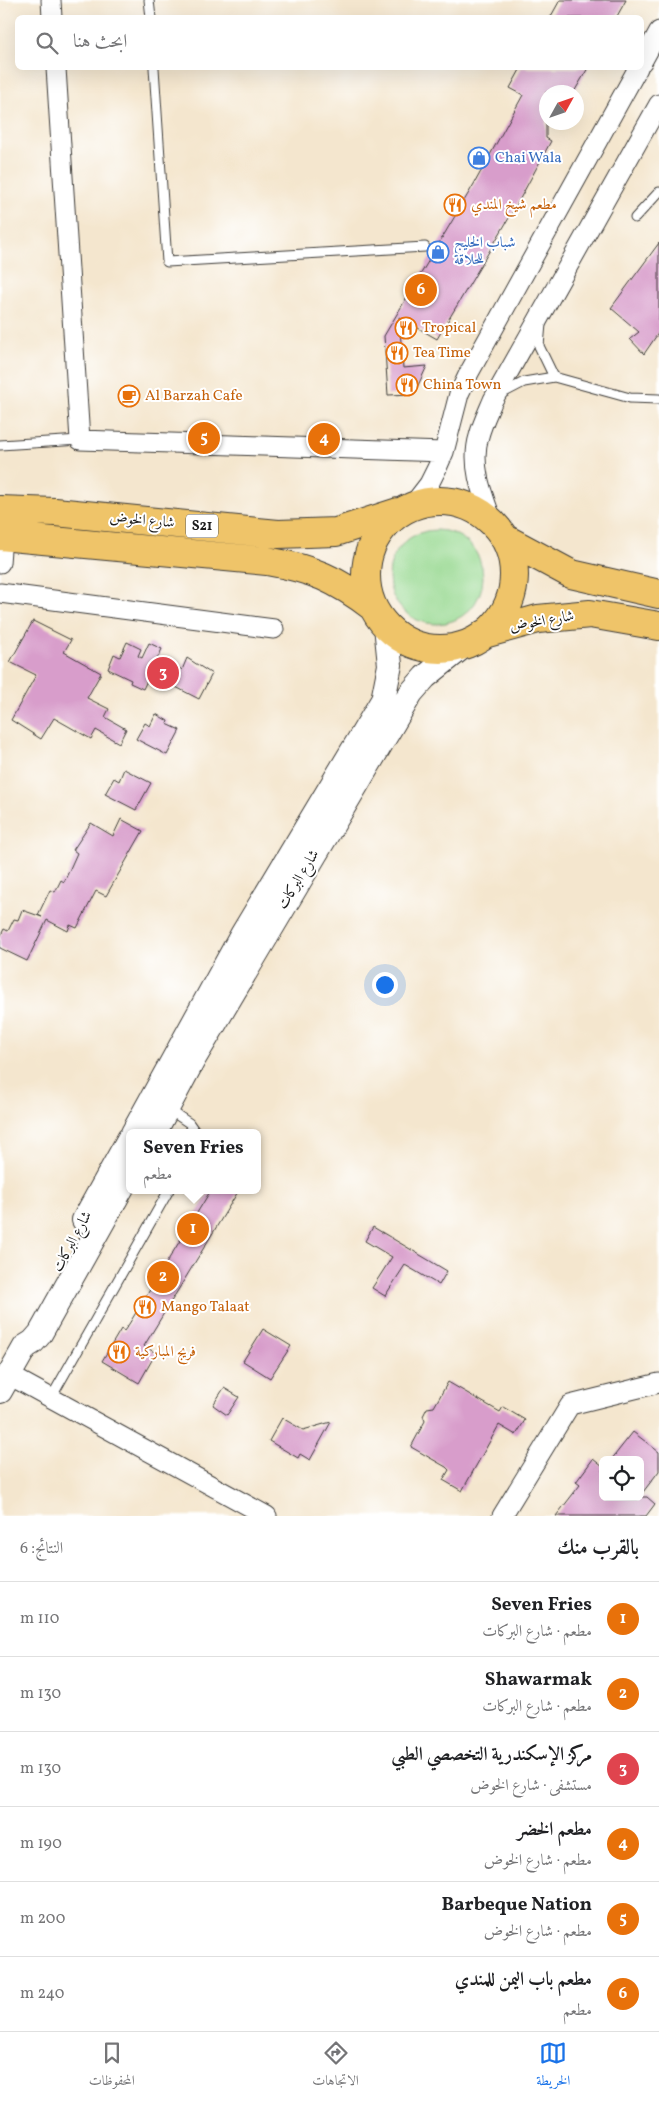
<!DOCTYPE html>
<html lang="ar">
<meta charset="utf-8">
<style>
:root{--surface:#fff;--page:#f2f2f2;--text:#202124;--muted:#757577;--line:#e0e0e0;--accent:#1a73e8}
body{margin:0;font-family:Vollkorn,Amiri,serif;background:var(--page);color:var(--text);direction:rtl}
.controls{position:absolute;right:15px;bottom:15px;display:grid;overflow:hidden;border-radius:8px;box-shadow:0 5px 20px #0002}
.controls button{width:45px;height:45px;display:grid;place-items:center;padding:0;border:0;border-bottom:1px solid var(--line);background:var(--surface);color:var(--text);font:25px sans-serif}
.compass{position:absolute;left:539px;top:85px;width:45px;height:45px;border-radius:50%;background:var(--surface);box-shadow:0 5px 20px #0002;rotate:50deg}
.you{position:absolute;left:384px;top:984px;width:18px;height:18px;margin:-12px;border:4px solid #fff;border-radius:50%;background:#1a73e8;box-shadow:0 0 0 8px #1a73e833}
.badge{display:grid;place-items:center;width:32px;height:32px;border-radius:50%;background:var(--accent);color:#fff;font-size:16px;font-weight:700}
.pin{position:absolute;translate:-50% -50%;border:2px solid #fff;box-shadow:0 1px 5px #0006}
.popup{position:absolute;left:126px;top:1129px;width:135px;height:65px;box-sizing:border-box;display:grid;place-content:center;border-radius:8px;background:var(--surface);filter:drop-shadow(0 1px 4px #0005);font-size:16px;white-space:nowrap;color:var(--muted)}
.popup b{font-size:19px;color:var(--text)}
.popup::after{content:'';position:absolute;left:50%;top:100%;margin-left:-10px;border:10px solid transparent;border-top-color:var(--surface)}
.list{margin:0;padding:0;list-style:none}
h2{display:flex;justify-content:space-between;align-items:center;height:65px;margin:0;padding:0 20px;font-size:21px}
h2 small{font-size:16px;font-weight:400;color:var(--muted)}
.list li{display:grid;grid-template-columns:32px 1fr auto;gap:15px;align-items:center;box-sizing:border-box;height:75px;padding:0 20px;border-top:1px solid var(--line)}
.list b{display:block;font-size:19px;white-space:nowrap}
.list p{margin:0;font-size:16px;white-space:nowrap;color:var(--muted)}
.list em{font-size:16px;font-style:normal;color:var(--muted)}
.icon{flex:none;width:28px;height:28px;fill:none;stroke:currentColor;stroke-width:2;stroke-linecap:round;stroke-linejoin:round}
.map{position:relative;flex:none;width:659px;height:1516px;overflow:hidden;direction:ltr}
.search{position:absolute;background:var(--surface);box-shadow:0 5px 20px #0002;left:15px;right:15px;top:15px;height:55px;display:flex;align-items:center;gap:12px;box-sizing:border-box;padding:0 18px;border-radius:8px;color:var(--muted);font-size:19px}
.sheet{height:515px;background:var(--surface)}
nav{display:flex;justify-content:space-around;align-items:center;box-sizing:border-box;height:70px;border-top:1px solid var(--line);background:var(--surface);font-size:14px;color:var(--muted)}
nav a{display:grid;justify-items:center;gap:2px}
nav .on{color:var(--accent)}
.map>svg:first-child{display:block}
.green{fill:#96d88f;stroke:#597a56}
.building{fill:#d89dcb}
.lines{fill:none;stroke-linecap:round;stroke-linejoin:round}
.service-casing{stroke:#3c3a37;stroke-width:11}
.minor-casing{stroke:#3c3a37;stroke-width:21}
.tertiary-casing{stroke:#3c3a37;stroke-width:26}
.primary-casing{stroke:#3c3a37;stroke-width:30}
.service{stroke:#fff;stroke-width:9}
.minor{stroke:#fff;stroke-width:19}
.tertiary{stroke:#fff;stroke-width:24}
.primary{stroke:#efc469;stroke-width:28}
.labels{text-anchor:middle;dominant-baseline:central;stroke-width:4;stroke-linejoin:round;paint-order:stroke}
.shield{fill:#fff;stroke:#606060;stroke-width:1}
.shield-label{font-size:14px;font-weight:bold;fill:#1c1c1c}
.shop-label{font-size:15px;fill:#366cbe;stroke:#fff;text-anchor:start}
.food-label{font-size:15px;fill:#c56008;stroke:#fff;text-anchor:start}
.street-label{font-size:15px;fill:#1c1c1c;stroke:#fff}
</style>
<div class="map">
<svg width="659" height="1516" viewBox="0 0 659 1516">
<rect width="100%" height="100%" fill="#fff"/>
<filter id="ink" filterUnits="userSpaceOnUse"><feTurbulence type="fractalNoise" baseFrequency=".02" numOctaves="2"/><feDisplacementMap in="SourceGraphic" scale="10" xChannelSelector="R" yChannelSelector="G"/><feConvolveMatrix kernelMatrix="1 2 1 2 8 2 1 2 1" color-interpolation-filters="sRGB"/></filter>
<filter id="wash" filterUnits="userSpaceOnUse"><feTurbulence type="fractalNoise" baseFrequency=".0096" numOctaves="4" result="noise"/><feDisplacementMap in="SourceGraphic" scale="20" xChannelSelector="R" yChannelSelector="G"/><feGaussianBlur stdDeviation="1.12" result="paint"/><feColorMatrix in="noise" values="0 0 0 0 0 0 0 0 0 0 0 0 0 0 0 0 0 1.4 0 .05"/><feComposite in="paint" operator="in"/></filter>
<g filter="url(#wash)">
<rect width="100%" height="100%" fill="#f4e6ce"/>
<!-- green -->
<path class="green" d="M389 577a47 47 0 1 1 94 0a47 47 0 1 1-94 0Z"/>
<g id="blocks">
<!-- building -->
<path class="building" d="M560 0H626L616 18H550Z
M521 68H588L574 92H546V138L551 141 515 208 437 339 399 317 403 368 427 366 414 394 388 395 384 336 474 184 523 95 510 88Z
M659 243V332L644 354 630 339 639 332 611 308Z
M33 621 71 640 64 652 101 673 87 698 109 709 105 717 126 729 119 743 96 730 91 739 54 718 41 739 11 720 36 675 10 662Z
M127 642 141 649 138 656 142 658 149 643 162 649 143 689 130 683 131 680 108 669 114 654 120 657Z
M187 658 212 674 199 699 168 683 177 667 182 670Z
M156 714 168 721 167 724 180 730 167 755 136 739 145 723 150 726Z
M124 769 151 783 136 810 105 794 114 778 119 781Z
M121 819 143 831 106 896 96 891 77 928 70 925 68 931 47 920 27 961 0 948V937L4 929 8 931 14 919 18 920 22 910 42 917 38 915 50 890 55 892 61 880 64 882 77 853 73 850 91 823 113 836Z
M211 1190H239L144 1346 156 1353 139 1383 102 1361 121 1329 124 1331 129 1324Z
M373 1227 447 1271 439 1285 405 1265 385 1296 372 1288 392 1257 365 1241Z
M263 1329 291 1346 270 1378 243 1361Z
M448 1382 500 1412 503 1407 525 1420 516 1435 499 1425 462 1491 443 1480 449 1470 446 1467 411 1447 425 1421 423 1416 427 1408 434 1407Z
M224 1388 239 1397 227 1415 213 1405Z
M282 1418 303 1430 331 1422 310 1460 300 1454 298 1458 269 1441Z
M633 1432 659 1452V1471L640 1496V1460H611Z
M593 1459 603 1467V1497H647L655 1504 646 1516H556L580 1485 576 1482Z"/>
</g>
</g>
<g filter="url(#ink)">
<use href="#blocks" fill-opacity="0" stroke="#3c3a37" stroke-width="1"/>
<g class="lines">
<!-- service casing -->
<g class="service-casing">
<path id="service" d="M149 0 151 18
M154 68 167 262 425 247
M635 218 659 192
M541 324 539 346 554 377
M503 393 524 382 554 377 630 398 659 399
M0 445 80 440
M168 1109 189 1123 196 1133
M51 1398 169 1190"/>
</g>
<!-- minor casing -->
<g class="minor-casing">
<path id="minor" d="M51 0 52 18
M642 62 659 31
M56 68 80 440 444 452
M412 506 429 484 437 468 444 452 459 394 469 373 638 68
M493 523C483 496 470 465 479 436 482 424 488 412 493 400L659 104
M0 563 2 536
M0 593 274 629
M9 1375 267 1516
M502 1516 570 1405 659 1383"/>
</g>
<!-- tertiary casing -->
<g class="tertiary-casing">
<path id="tertiary" d="M133 1133 242 935 383 700 390 665 386 626
M154 1133 193 1060 411 693 425 677 466 644
M84 1220 129 1139
M0 1391 25 1347 33 1342 40 1334 129 1175"/>
</g>
<!-- primary casing -->
<g class="primary-casing">
<path id="primary" d="M366 575a74 74 0 1 1 148 0a74 74 0 1 1-148 0Z
M0 510 55 512 278 534 336 532 398 512
M0 536 267 561C313 569 336 579 373 607
M504 538 571 574 659 594
M484 634 538 619 590 614 659 626"/>
</g>
<!-- service -->
<use href="#service" class="service"/>
<!-- minor -->
<use href="#minor" class="minor"/>
<!-- tertiary -->
<use href="#tertiary" class="tertiary"/>
<!-- primary -->
<use href="#primary" class="primary"/>
</g>
</g>
<!-- icons -->
<defs>
<g id="shop-ring" transform="scale(1.125)"><circle r="9.5" fill="#fff" stroke="#3f7fe0" stroke-width="1.5"/><path d="M-5-2.5h2.3a2.7 3.5 0 0 1 5.4 0H5L5.5 6h-11ZM-1.5-2.5h3a1.5 2.3 0 0 0-3 0Z" fill="#3f7fe0"/></g>
<g id="restaurant-ring" transform="scale(1.125)"><circle r="9.5" fill="#fff" stroke="#e8710a" stroke-width="1.5"/><path d="M-5-6h1v4h1v-4h1v4h1v-4h1v5L-1.5 .5V6h-2V.5L-5-1ZM5-6V6H3V1.5H1.5Q1.5-4 5-6Z" fill="#e8710a"/></g>
<g id="cafe-ring" transform="scale(1.125)"><circle r="9.5" fill="#fff" stroke="#e8710a" stroke-width="1.5"/><path d="M-5.5-4.5H6V0H3Q3 3.5 0 3.5H-2.5Q-5.5 3.5-5.5 0ZM3-3.2v2h1.7v-2ZM-6 4.5H4V6H-6Z" fill="#e8710a"/></g>
</defs>
<g fill-rule="evenodd">
<use href="#shop-ring" x="479" y="158"/>
<use href="#restaurant-ring" x="455" y="205"/>
<use href="#shop-ring" x="438" y="252"/>
<use href="#restaurant-ring" x="406" y="328"/>
<use href="#restaurant-ring" x="397" y="353"/>
<use href="#restaurant-ring" x="407" y="385"/>
<use href="#cafe-ring" x="129" y="396"/>
<use href="#restaurant-ring" x="145" y="1307"/>
<use href="#restaurant-ring" x="119" y="1352"/>
</g>
<g class="labels">
<!-- shield labels -->
<rect class="shield" x="186" y="514.5" width="32" height="23" rx="4"/>
<g class="shield-label">
<text x="202" y="526">S21</text>
</g>
<!-- shop labels -->
<g class="shop-label">
<text x="495" y="158">Chai Wala</text>
<text x="454" y="243">شباب الخليج<tspan x="454" dy="17">للحلاقة</tspan></text>
</g>
<!-- food labels -->
<g class="food-label">
<text x="471" y="205">مطعم شيخ المندي</text>
<text x="422" y="328">Tropical</text>
<text x="413" y="353">Tea Time</text>
<text x="423" y="385">China Town</text>
<text x="145" y="396">Al Barzah Cafe</text>
<text x="161" y="1307">Mango Talaat</text>
<text x="135" y="1352">فريج المباركية</text>
</g>
<!-- street labels -->
<g class="street-label">
<text transform="translate(142 521) rotate(5)">شارع الخوض</text>
<text transform="translate(542 622) rotate(-10)">شارع الخوض</text>
<text transform="translate(299 880) rotate(-59)">شارع البركات</text>
<text transform="translate(73 1242) rotate(-62)">شارع البركات</text>
</g>
</g>
</svg>
<div class="controls">
<button><svg class="icon" aria-label="locate" viewBox="0 0 24 24"><circle cx="12" cy="12" r="6"/><path d="M12 2v4M12 18v4M2 12h4M18 12h4"/></svg></button>
</div>
<svg class="compass" viewBox="-18 -18 36 36"><path d="M0-13l5 13h-10z" fill="#e53935"/><path d="M0 13l5-13h-10z" fill="#757577"/></svg>
<div class="you"></div>
<div class="pin badge" style="left:193px;top:1229px;background:#e8710a">1</div>
<div class="popup"><b>Seven Fries</b>مطعم</div>
<div class="pin badge" style="left:163px;top:1277px;background:#e8710a">2</div>
<div class="pin badge" style="left:163px;top:673px;background:#e0444e">3</div>
<div class="pin badge" style="left:324px;top:439px;background:#e8710a">4</div>
<div class="pin badge" style="left:204px;top:438px;background:#e8710a">5</div>
<div class="pin badge" style="left:421px;top:290px;background:#e8710a">6</div>
<div class="search"><svg class="icon" aria-label="search" viewBox="0 0 24 24"><circle cx="10" cy="10" r="6"/><path d="M15 15l6 6"/></svg>ابحث هنا</div>
</div>
<section class="sheet">
<h2>بالقرب منك<small>النتائج: 6</small></h2>
<ul class="list">
<li><span class="badge" style="background:#e8710a">1</span><div><b>Seven Fries</b><p>مطعم · شارع البركات</p></div><em>110 m</em></li>
<li><span class="badge" style="background:#e8710a">2</span><div><b>Shawarmak</b><p>مطعم · شارع البركات</p></div><em>130 m</em></li>
<li><span class="badge" style="background:#e0444e">3</span><div><b>مركز الإسكندرية التخصصي الطبي</b><p>مستشفى · شارع الخوض</p></div><em>130 m</em></li>
<li><span class="badge" style="background:#e8710a">4</span><div><b>مطعم الخضر</b><p>مطعم · شارع الخوض</p></div><em>190 m</em></li>
<li><span class="badge" style="background:#e8710a">5</span><div><b>Barbeque Nation</b><p>مطعم · شارع الخوض</p></div><em>200 m</em></li>
<li><span class="badge" style="background:#e8710a">6</span><div><b>مطعم باب اليمن للمندي</b><p>مطعم</p></div><em>240 m</em></li>
</ul>
</section>
<nav>
<a class="on"><svg class="icon" aria-label="map" viewBox="0 0 24 24"><path d="M3 6l6-2 6 2 6-2v14l-6 2-6-2-6 2zM9 4v14M15 6v14"/></svg>الخريطة</a>
<a><svg class="icon" aria-label="directions" viewBox="0 0 24 24"><path d="M12 3l9 9-9 9-9-9zM9 14v-3h6M13 9l2 2-2 2"/></svg>الاتجاهات</a>
<a><svg class="icon" aria-label="saved" viewBox="0 0 24 24"><path d="M7 4h10v16l-5-4-5 4z"/></svg>المحفوظات</a>
</nav>
